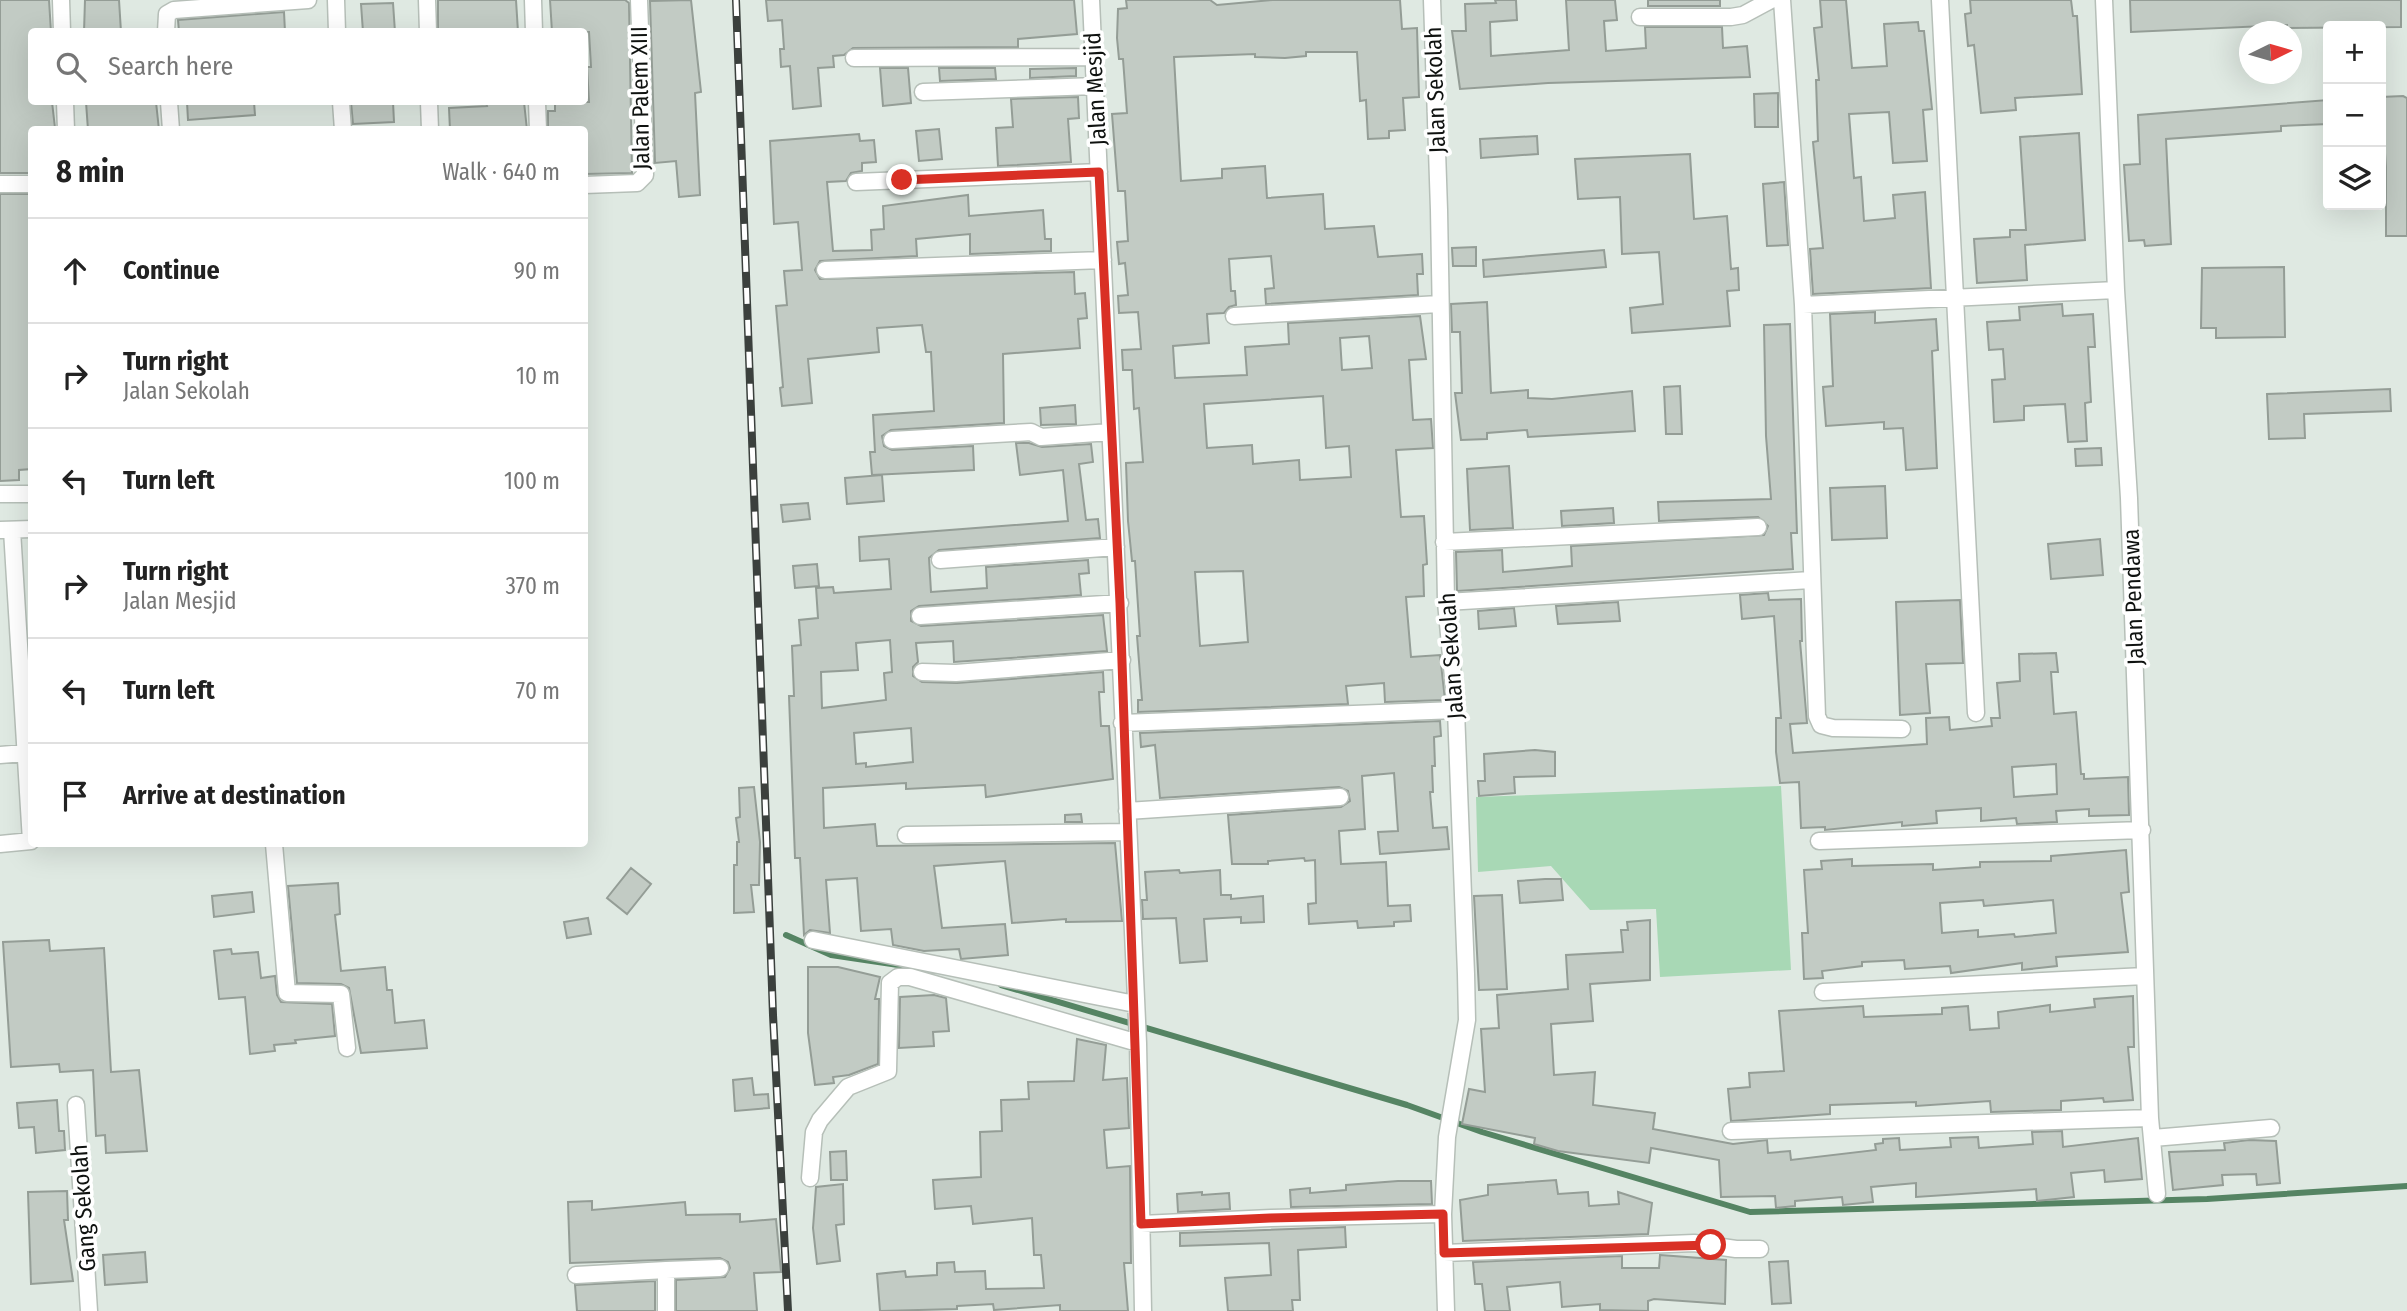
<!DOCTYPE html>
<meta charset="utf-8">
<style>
:root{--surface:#fff;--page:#f2f2f2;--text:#222;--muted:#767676;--line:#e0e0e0}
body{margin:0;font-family:"Fira Sans Condensed",sans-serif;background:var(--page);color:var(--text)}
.controls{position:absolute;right:21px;top:21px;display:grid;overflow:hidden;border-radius:7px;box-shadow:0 7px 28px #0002}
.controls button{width:63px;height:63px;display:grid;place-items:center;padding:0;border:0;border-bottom:2px solid var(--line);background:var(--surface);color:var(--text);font:35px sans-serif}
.compass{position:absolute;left:2239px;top:21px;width:63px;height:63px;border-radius:50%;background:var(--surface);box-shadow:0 7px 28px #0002;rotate:85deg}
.stop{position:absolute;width:21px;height:21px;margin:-16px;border:5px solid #d93025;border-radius:50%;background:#fff}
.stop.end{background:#d93025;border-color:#fff;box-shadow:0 2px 7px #0008}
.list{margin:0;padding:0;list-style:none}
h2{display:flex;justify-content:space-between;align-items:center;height:91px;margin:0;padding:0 28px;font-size:30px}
h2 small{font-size:23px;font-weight:400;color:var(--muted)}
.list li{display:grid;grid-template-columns:46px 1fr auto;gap:21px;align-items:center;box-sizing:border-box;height:105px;padding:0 28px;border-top:2px solid var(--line)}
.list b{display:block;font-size:26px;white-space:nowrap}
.list p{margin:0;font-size:23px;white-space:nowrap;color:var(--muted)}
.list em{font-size:23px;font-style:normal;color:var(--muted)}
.icon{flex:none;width:38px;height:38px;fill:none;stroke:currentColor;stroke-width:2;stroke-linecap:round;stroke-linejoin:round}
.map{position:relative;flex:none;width:2407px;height:1311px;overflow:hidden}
.search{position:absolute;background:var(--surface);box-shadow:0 7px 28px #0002;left:28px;top:28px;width:560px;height:77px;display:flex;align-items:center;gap:18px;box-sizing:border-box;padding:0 24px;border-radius:7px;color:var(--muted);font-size:26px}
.panel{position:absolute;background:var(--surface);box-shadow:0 7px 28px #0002;left:28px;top:126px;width:560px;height:721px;border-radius:7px}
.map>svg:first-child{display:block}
.green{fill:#a8d8b5}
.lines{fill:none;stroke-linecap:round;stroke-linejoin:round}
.stream{stroke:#558463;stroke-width:6}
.building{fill:#c2cbc4;stroke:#949d96;stroke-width:2;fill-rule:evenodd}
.street-casing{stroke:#b6bfb8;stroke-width:19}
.street{stroke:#fff;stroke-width:16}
.rail-casing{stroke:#3b403d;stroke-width:8}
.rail{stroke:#fff;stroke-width:5;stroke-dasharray:16;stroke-linecap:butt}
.route{stroke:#d93025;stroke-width:9}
.labels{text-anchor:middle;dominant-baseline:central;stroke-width:7;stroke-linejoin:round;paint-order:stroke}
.street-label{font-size:23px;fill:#0f1210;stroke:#fff}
</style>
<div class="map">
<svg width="2407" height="1311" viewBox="0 0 2407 1311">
<rect width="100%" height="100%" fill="#dfe9e2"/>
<!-- green -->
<path class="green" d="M1781 786 1791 970 1660 977 1656 909 1590 910 1551 866 1478 872 1476 797Z"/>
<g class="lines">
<!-- stream -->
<path class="stream" d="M786 935 831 955 905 966
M1001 985 1407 1105 1482 1132 1750 1212 2207 1199 2407 1186"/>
</g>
<!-- building -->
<path class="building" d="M0 0H49L51 32H32V102H52L55 128 32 130V173H0Z
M85 0H119L121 32H84Z
M438 0H516L518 32H438Z
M550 0H625L629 3 632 173 584 174V130H548V111H555V102H589L587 67H591L589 32H552Z
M691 0 701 92 695 93 700 195 679 197 676 161 655 163 650 1Z
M766 0H1074L1077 34 1018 39V47L853 48 844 55 833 56 834 67 818 68 821 106 793 109 790 66 781 67 780 49H784L782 20 768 21Z
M1126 0H1210L1217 5 1272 0H1400L1402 29 1417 28 1419 97 1403 98 1405 130 1389 131V138L1368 139 1366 100 1360 101 1357 52H1306V56L1285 58 1255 57V54L1174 57 1181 181 1222 178V169L1265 166 1267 198 1323 194 1325 229 1374 226 1378 257 1422 254 1423 274H1417L1418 295 1266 304 1265 289 1274 288 1271 256 1229 259 1231 291H1235L1236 305 1229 307 1224 313 1207 314 1209 343 1173 346 1175 378 1247 375 1245 347 1289 344 1288 323 1420 316 1426 359 1409 360 1413 420 1431 419 1433 448 1396 450 1401 517 1424 516 1427 564 1423 565 1424 596 1406 597 1411 657 1440 655 1445 700 1385 702 1384 683 1346 686 1348 704 1138 712V700H1142L1137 636H1140L1135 561H1132L1128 521 1126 463 1143 462 1139 408 1134 409 1132 370H1123L1122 350 1141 349 1138 312 1119 313 1118 296 1128 295 1125 263 1119 264 1117 242 1128 241 1125 191H1118L1112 114 1127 113 1123 59H1119L1117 38 1118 9 1127 8ZM1369 336 1372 368 1342 370 1340 338ZM1323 396 1326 448 1349 446 1351 477 1300 480 1299 460 1253 464 1252 445 1207 448 1204 404ZM1243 571 1248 642 1200 646 1195 572Z
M1495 0H1516L1517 20 1490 22 1491 56 1569 50 1566 0H1615L1617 20 1604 21 1606 51 1646 48 1645 27H1722L1723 48 1747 46 1750 77 1548 83 1460 89 1452 31H1466L1465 4 1496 3Z
M1648 0H1720V6H1648Z
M1820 0H1846L1852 68 1887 66 1884 24 1918 22 1919 31H1924L1932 109 1923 110 1927 161 1893 163 1889 112 1849 114 1854 178 1861 177 1864 221 1895 218 1893 195 1925 192 1931 288 1813 294 1810 249 1823 248 1813 142 1818 141 1816 80H1819L1814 28 1822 27Z
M1970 0H2071L2073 16H2077L2082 94 2015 98 2016 110 1981 113 1974 45 1968 46 1965 14 1971 13Z
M2130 0H2401V27L2287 28V25L2131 32Z
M393 3 395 32H363L361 4Z
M284 12 285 32H179L178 20Z
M880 68H908L911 103 883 106Z
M939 68H995L996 79 940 81Z
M1076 68V76L1030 78V69Z
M1778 93V127H1755L1754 94Z
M2403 96 2407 98V236H2386V167L2381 97Z
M1078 97 1079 118 1068 119 1071 162 998 166 996 128 1013 127 1011 99Z
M2328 100V124L2281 126V131L2166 139 2171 244 2145 246 2144 240 2129 241 2124 165 2140 164 2138 115Z
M86 102H156L159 130H88Z
M187 102H254L255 115 188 120Z
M351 102H393L394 122 353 124Z
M486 102H524L527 130H450L449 108 487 106Z
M939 129 942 159 919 161 916 131Z
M2079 133 2085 240 2025 245 2027 280 1977 283 1974 239 2010 237V230H2026L2020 137Z
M859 134 860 141 874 140 876 162 862 163V171L851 173 846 181 827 182 833 251 872 250 871 230 884 229 883 206 968 195 969 216 1043 210 1045 239H1051V251L970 254V234L916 239 917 256 820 261 815 270 820 279 1074 272 1075 294 1085 293 1087 318 1078 319 1080 348 1003 354 1004 423 891 430 882 436 884 446 892 450 973 446 974 470 872 475 870 452H875L873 415 934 411 931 352H926L922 325 877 328 879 352 808 359 812 403 782 406 780 388 783 387 776 306 787 305 784 271 802 270 798 222 774 224 770 141Z
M1537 136 1538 154 1481 158 1480 139Z
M1690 154 1694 219 1727 216 1731 269 1738 268 1739 290 1727 291 1730 326 1632 333 1630 308 1663 304 1659 252 1622 254 1620 197 1578 199 1575 159Z
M1784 182 1788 245 1767 246 1763 184Z
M0 194H32V469L19 470V480L0 481Z
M1476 247V266H1453L1452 248Z
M1604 250 1606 267 1484 277 1483 260Z
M2284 267 2285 337 2216 338V328H2201L2202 268Z
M1487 302 1491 393 1528 390V398L1552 399 1632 391 1635 431 1528 437 1527 430 1487 433V439L1461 440 1455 393H1462L1460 332H1452L1451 304Z
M2062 304 2063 316 2093 314 2095 347H2088L2091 402 2085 403 2087 441 2068 442 2065 404 2024 406V420L1994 422 1992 380 2005 379 2003 349 1989 350 1987 322 2020 320 2019 307Z
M1875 312V323L1936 319 1938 350 1932 351 1937 468 1906 470 1903 428 1884 429V422L1826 426 1823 387 1833 386 1830 314Z
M1790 324 1797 533H1791L1793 569 1457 591 1456 552 1502 550 1503 572 1572 566 1571 546 1764 535 1768 526 1758 517 1659 521 1658 502 1771 499 1766 436 1764 325Z
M1680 386 1682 434H1666L1664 387Z
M2390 389 2391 411 2304 414 2305 438 2269 439 2267 394Z
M1075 405 1076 424 1041 425 1040 408Z
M1016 443H1029L1042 447 1091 444 1093 462 1079 464 1086 520 1098 519 1100 538 939 550 929 558 931 592 987 588 986 567 1088 560 1089 573 1079 574 1081 595 919 606 911 611V621L921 626 1103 615 1107 651 954 662 953 641 916 643 918 662 913 667V676L922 682 957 683 1103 672 1104 692H1099L1101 726H1109L1113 779 986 797 985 785 906 789V783L823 788 824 828 875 824 877 846 1115 843 1122 921 1066 922V919L1012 923 1005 861 934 866 942 928 1005 924 1008 955 961 959 959 949 924 951 893 945 891 929 861 931 857 878 826 880 830 933 810 930 804 935 800 858H795L789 696H794L792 646 801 645 799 620 818 618 816 588 833 587 834 593 891 589 889 559 860 561 859 537 1068 521 1063 470 1020 475ZM890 640 892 672 884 673 886 700 822 708 821 672 858 670 856 643ZM911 728 913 762 866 767V763L856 764 854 733Z
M2101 448 2102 465 2076 466 2075 449Z
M1509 466 1513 528 1470 530 1467 469Z
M882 475 884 501 847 504 845 478Z
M1885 486 1887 538 1832 540 1830 488Z
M808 503 810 519 783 522 781 505Z
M1613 508 1614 523 1562 526 1561 511Z
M2100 539 2103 575 2051 579 2048 544Z
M817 564 819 586 795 588 793 566Z
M1768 593 1769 600 1801 599 1802 641H1800L1807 723 1790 724 1793 753 1927 744 1926 718 1949 717 1950 730 1992 726 1991 718H2000L1997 683 2020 681 2019 654 2056 653 2058 672H2051L2054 714 2076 712 2081 774H2084V779L2128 777 2129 815 2089 816V809L2056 811 2057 822 2017 824 2016 818 1981 821V808L1936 811 1937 823 1902 826V822L1825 830V827L1801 828 1799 782 1780 783 1776 752V718H1781L1774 616 1742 619 1740 595ZM2056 764 2057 794 2014 797 2012 767Z
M1960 600 1963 663 1926 664 1930 713 1900 715 1896 602Z
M1618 602 1620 621 1558 624 1556 606Z
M1514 608 1516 626 1479 629 1478 611Z
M1440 721 1441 736 1434 737 1435 766H1432L1433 792H1430L1433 828 1447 827 1449 849 1380 854 1378 832 1398 831 1394 773 1362 776 1365 829 1339 831 1341 864 1386 862 1388 906 1410 905 1411 921 1394 922V926L1358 928 1357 921 1309 924 1308 904 1316 903 1315 860 1305 861 1304 858 1268 861V864H1232L1228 815 1341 807 1350 801 1348 791 1339 787 1160 798 1155 745 1141 747 1140 733Z
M1535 750 1555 752V776L1514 777 1515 793 1479 796 1478 781H1485L1484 754Z
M754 787 760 842 759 885H751L754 912 734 913V865H737V842H739L736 818 740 817 739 788Z
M1081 814 1082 822H1065V815Z
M2126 850 2129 892 2121 893 2128 952 2056 957 2057 966 2022 970V963L1951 973 1950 966 1905 969 1904 960 1862 962V966L1822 971 1823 978 1804 979 1802 933H1808L1804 870 1822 869 1821 861 1852 859V866L1933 864V870L1980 867V862L2051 861V856ZM1983 900 1984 906 2053 900 2056 933 2015 937 2014 934 1978 937V930L1942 933 1940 903Z
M631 868 651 884 627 914 607 898Z
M1179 870 1180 873 1220 870 1221 895H1231V899L1263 896 1264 922 1241 923V917L1204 919 1207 961 1180 963 1176 918 1143 919 1142 900H1147L1145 872Z
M1545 879H1561L1563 900 1520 903 1518 881Z
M338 883 340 914 335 915 341 971 385 967 387 990H392L395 1023 424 1020 427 1048 361 1053 349 988 341 984 297 983 288 886Z
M252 892 254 912 214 917 212 896Z
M1502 895 1507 989 1479 990 1474 896Z
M588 918 591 934 567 938 564 922Z
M1650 920V980L1590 984 1593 1021 1551 1024 1554 1075 1595 1072 1593 1105 1655 1113 1653 1129 1733 1144 1767 1140 1768 1153 1790 1151 1791 1160 1876 1150 1875 1144 1883 1143V1139L1899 1138 1900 1150 1951 1147 1950 1138 1978 1137 1979 1148 2033 1144 2032 1132 2062 1131 2063 1147 2138 1138 2142 1179 2105 1182 2104 1170 2071 1173 2074 1197 2037 1201 2036 1189 1916 1197V1183L1871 1187 1873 1202 1843 1205 1842 1197 1795 1201V1206L1776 1208 1775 1196 1721 1197 1719 1160 1651 1148 1649 1163 1558 1151 1534 1144 1535 1138 1462 1124 1469 1089 1485 1092 1481 1029 1499 1028 1497 995 1568 989 1566 955 1623 952 1621 930H1628L1627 922Z
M49 940 50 951 104 948 111 1072 139 1070 147 1151 106 1153 105 1135 96 1136 93 1070 60 1072 59 1064 11 1067 3 942Z
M231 949 232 954 258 952 261 978 275 976 277 995 281 1002 332 1004 335 1036 295 1040 296 1043 274 1045 275 1051 250 1054 245 997 219 999 214 951Z
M808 967H838L880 977 875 999H879L878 1064 849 1075 833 1077 834 1083 815 1085 808 1033Z
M934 995 946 998 949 1031 933 1032 934 1046 899 1048 900 997Z
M2133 996 2134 1047H2128L2133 1100 2104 1102 2103 1098 2061 1101V1110L1991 1112 1990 1101 1916 1106V1102L1830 1105V1114L1731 1121 1728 1089 1750 1087 1749 1073 1784 1071 1779 1011 1863 1006 1864 1017 1942 1014V1008L1968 1006 1970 1030 1999 1028 1998 1012 2050 1005V1012L2095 1007 2094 999Z
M1077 1039 1106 1045 1103 1080 1127 1078 1129 1128 1104 1130 1107 1168 1130 1166 1131 1263H1124L1128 1311H1060V1305L994 1310 993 1304 957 1306V1309L880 1311 877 1274 905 1271 906 1277 937 1275V1263L954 1262 955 1272 985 1271 986 1289 1044 1288 1041 1255H1034L1032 1218 973 1224 971 1206 935 1209 933 1180 981 1177 980 1132 1002 1131 1001 1100 1029 1099 1028 1082 1074 1081Z
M752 1078 754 1095 768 1094 769 1108 735 1111 733 1080Z
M57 1100 59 1131H64L65 1150 36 1153 34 1127 19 1128 17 1103Z
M2249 1140 2276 1141 2280 1183 2257 1185 2256 1174 2222 1175 2223 1185 2173 1190 2169 1152 2225 1150 2224 1143Z
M846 1151 847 1180H831L830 1152Z
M1556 1180 1558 1194 1588 1192 1589 1206 1619 1204 1618 1192 1652 1203 1648 1234 1463 1241 1460 1200 1488 1195V1185Z
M1398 1181H1431L1432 1204 1291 1207 1290 1190 1310 1188V1193L1346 1190V1185Z
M843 1184 844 1224 836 1225 840 1261 817 1264 813 1228 816 1187Z
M67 1191 68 1220H64L73 1281 31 1284 28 1192Z
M1202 1192V1195L1229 1193 1230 1209 1178 1212 1177 1194Z
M592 1201V1210L685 1202 686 1215 740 1214V1222L776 1219 781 1272 754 1273 757 1311H676V1280L725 1277 730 1268 728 1262 720 1258 570 1263 568 1202Z
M1345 1227 1346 1247 1298 1250 1300 1300H1292L1293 1311H1228L1225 1278 1271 1275 1269 1243 1180 1246V1233Z
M145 1252 147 1282 105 1285 103 1255Z
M1660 1255 1726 1260 1725 1304 1654 1299 1648 1301V1311L1600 1310V1304L1562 1307 1560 1282 1507 1287 1510 1311H1485L1482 1284H1475L1473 1262 1622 1256V1268H1659Z
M1788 1261 1791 1303 1772 1304 1769 1262Z
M655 1281V1311H577L575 1285Z"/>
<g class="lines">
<!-- street casing -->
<g class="street-casing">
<path id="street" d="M61 0 62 32
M336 0 337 32
M427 0 428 32
M533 0 534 32
M1091 0 1138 1043 1143 1311
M1432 0 1439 210 1446 602 1456 710 1466 974 1467 1020 1447 1137 1443 1214 1446 1311
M1782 0 1803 305 1817 716 1821 725 1833 728 1902 729
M1940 0 1976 713
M2104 0 2116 290 2129 498 2150 1118 2157 1194
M1640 17H1731L1743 15 1771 0
M166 32 167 14 174 10 308 0
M854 58 1094 57
M923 92 1096 86
M65 102 66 130
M169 102 171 130
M341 102 343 130
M429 102 430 130
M537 102 538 130
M856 182 1099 172
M0 184H32
M584 185 637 183 645 175 639 0
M825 270 1103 260
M1803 305 2116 290
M1234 316 1439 304
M892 440 1031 432 1041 437 1110 432
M0 494H32
M0 530 32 529
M1444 542 1758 527
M940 560 1116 547
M1446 602 1811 580
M920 616 1120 603
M922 672 956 673 1122 660
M1122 723 1456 710
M0 755 24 753
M1127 811 1340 797
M906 835 1128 832
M1819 841 2142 830
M0 844 31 841 12 530
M274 844 287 993 341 994 347 1048
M813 940 1135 1004
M1823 992 2145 976
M76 1105 89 1311
M1731 1131 2150 1118
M2153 1138 2271 1128
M810 1178 814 1132 820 1120 848 1087 888 1071 890 983 898 977H910L1138 1043
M1141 1224 1271 1218 1443 1214
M1444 1253 1694 1243 1736 1249H1760
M666 1270 720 1268
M576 1275 666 1270V1311"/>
</g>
<!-- street -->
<use href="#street" class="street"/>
<!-- rail casing -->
<g class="rail-casing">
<path id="rail" d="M736 0 773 1015 788 1311"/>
</g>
<!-- rail -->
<use href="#rail" class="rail"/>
</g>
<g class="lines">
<!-- route -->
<path class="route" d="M902 180 1099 172 1120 603 1141 1224 1270 1218 1443 1214 1444 1253 1711 1245"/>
</g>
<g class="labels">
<!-- street labels -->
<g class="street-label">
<text transform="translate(1095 89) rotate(-93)">Jalan Mesjid</text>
<text transform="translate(1435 90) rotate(-92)">Jalan Sekolah</text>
<text transform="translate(640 98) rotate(-91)">Jalan Palem XIII</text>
<text transform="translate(2133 597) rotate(-92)">Jalan Pendawa</text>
<text transform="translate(1451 656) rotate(-94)">Jalan Sekolah</text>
<text transform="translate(83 1208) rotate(-94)">Gang Sekolah</text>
</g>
</g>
</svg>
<div class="controls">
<button>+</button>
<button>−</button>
<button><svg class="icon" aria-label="layers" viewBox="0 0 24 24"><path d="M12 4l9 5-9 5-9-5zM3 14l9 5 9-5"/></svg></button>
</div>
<svg class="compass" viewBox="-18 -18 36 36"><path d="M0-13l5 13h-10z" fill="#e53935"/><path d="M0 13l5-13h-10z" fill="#767676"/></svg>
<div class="stop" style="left:1711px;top:1245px"></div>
<div class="stop end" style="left:902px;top:180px"></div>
<div class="search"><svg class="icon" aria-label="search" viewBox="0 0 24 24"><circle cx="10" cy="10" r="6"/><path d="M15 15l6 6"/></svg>Search here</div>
<section class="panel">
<h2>8 min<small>Walk · 640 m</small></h2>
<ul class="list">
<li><svg class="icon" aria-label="ahead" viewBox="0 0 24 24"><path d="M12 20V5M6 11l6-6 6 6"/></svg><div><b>Continue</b></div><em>90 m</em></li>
<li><svg class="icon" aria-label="right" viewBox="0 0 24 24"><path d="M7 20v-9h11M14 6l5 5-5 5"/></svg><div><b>Turn right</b><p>Jalan Sekolah</p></div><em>10 m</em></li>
<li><svg class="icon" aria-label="left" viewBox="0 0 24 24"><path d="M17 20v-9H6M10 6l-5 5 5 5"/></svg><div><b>Turn left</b></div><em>100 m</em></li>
<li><svg class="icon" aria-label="right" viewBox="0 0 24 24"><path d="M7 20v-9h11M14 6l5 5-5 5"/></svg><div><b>Turn right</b><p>Jalan Mesjid</p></div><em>370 m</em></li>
<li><svg class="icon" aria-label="left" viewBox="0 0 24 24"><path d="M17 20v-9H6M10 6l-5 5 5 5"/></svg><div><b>Turn left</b></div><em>70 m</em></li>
<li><svg class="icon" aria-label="arrive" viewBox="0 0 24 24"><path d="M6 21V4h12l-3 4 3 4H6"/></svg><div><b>Arrive at destination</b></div></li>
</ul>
</section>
</div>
